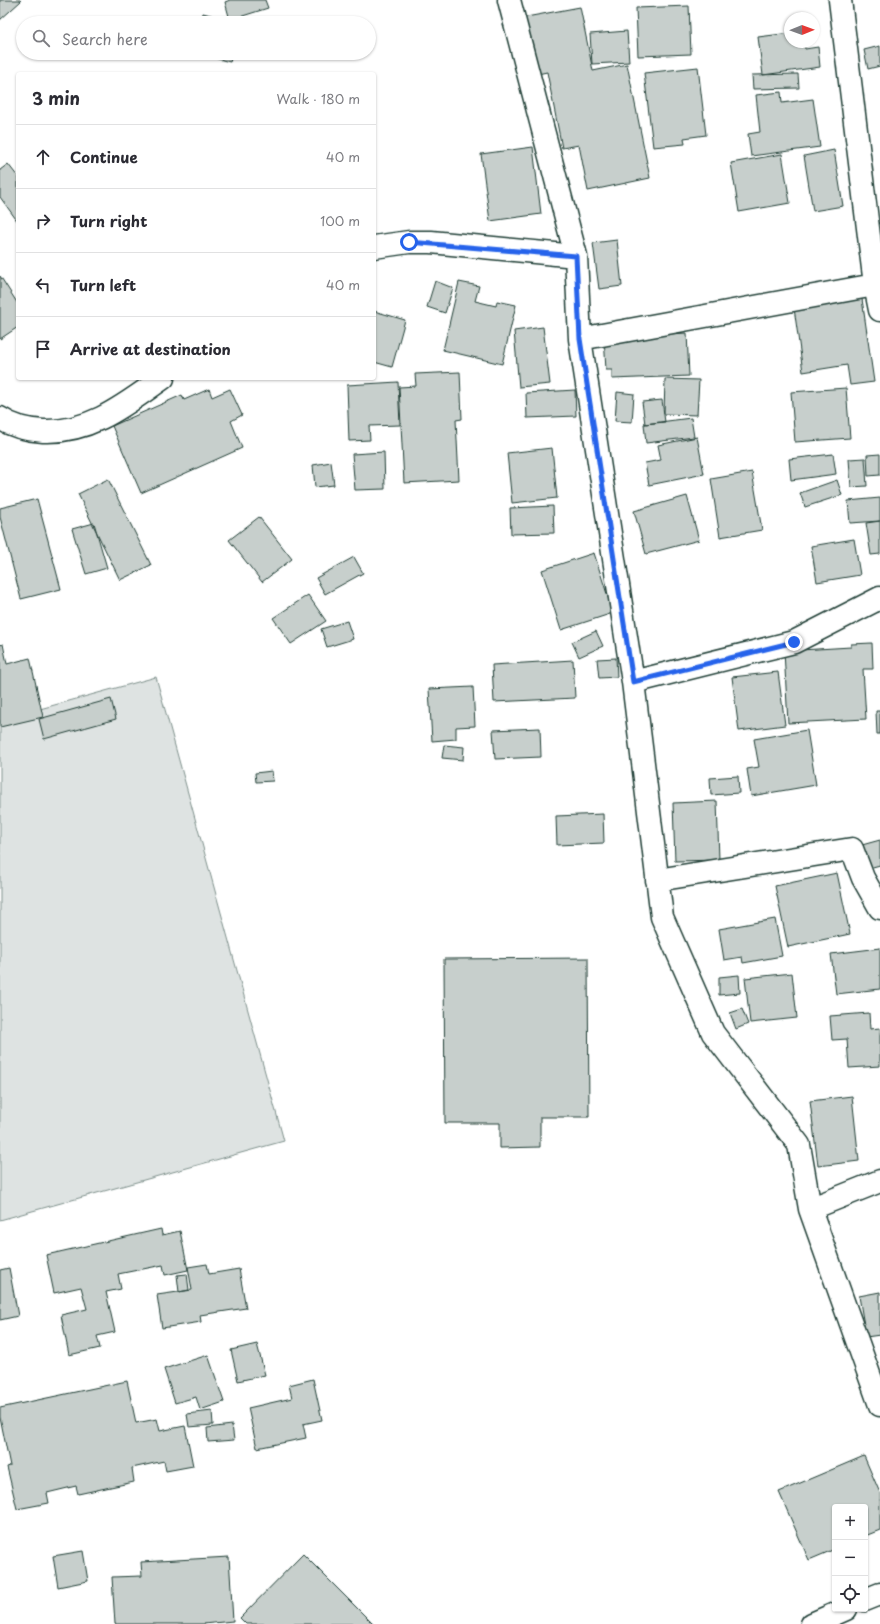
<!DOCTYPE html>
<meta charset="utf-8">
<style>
:root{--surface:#fff;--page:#f7f7f7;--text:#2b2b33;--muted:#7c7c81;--line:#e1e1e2}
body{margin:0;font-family:"Playpen Sans",sans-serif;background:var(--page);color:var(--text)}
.controls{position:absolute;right:12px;bottom:12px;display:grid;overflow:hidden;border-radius:4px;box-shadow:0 1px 3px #0004}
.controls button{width:36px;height:36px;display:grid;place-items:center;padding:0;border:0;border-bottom:1px solid var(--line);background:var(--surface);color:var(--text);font:20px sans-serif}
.compass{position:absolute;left:784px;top:12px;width:36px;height:36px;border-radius:50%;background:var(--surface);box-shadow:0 1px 3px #0004;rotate:89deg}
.stop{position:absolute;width:12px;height:12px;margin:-9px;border:3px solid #2563eb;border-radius:50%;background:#fff}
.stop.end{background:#2563eb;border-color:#fff;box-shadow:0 1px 4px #0008}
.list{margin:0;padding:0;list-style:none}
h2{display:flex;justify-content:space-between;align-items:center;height:52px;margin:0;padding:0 16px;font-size:17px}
h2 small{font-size:13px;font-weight:400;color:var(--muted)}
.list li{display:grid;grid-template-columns:26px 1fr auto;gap:12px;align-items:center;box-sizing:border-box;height:64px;padding:0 16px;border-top:1px solid var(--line)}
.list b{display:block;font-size:15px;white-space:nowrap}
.list em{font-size:13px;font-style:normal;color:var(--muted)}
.icon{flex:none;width:22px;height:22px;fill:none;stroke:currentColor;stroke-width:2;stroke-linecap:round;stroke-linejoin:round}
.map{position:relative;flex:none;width:880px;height:1624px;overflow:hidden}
.search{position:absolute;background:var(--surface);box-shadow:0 1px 3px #0004;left:16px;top:16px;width:360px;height:44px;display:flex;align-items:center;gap:10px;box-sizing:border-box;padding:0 14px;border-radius:22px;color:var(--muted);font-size:15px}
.panel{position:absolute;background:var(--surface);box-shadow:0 1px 3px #0004;left:16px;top:72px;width:360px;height:308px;border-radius:4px}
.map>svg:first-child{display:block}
.green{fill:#dee3e2;stroke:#7e908b}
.building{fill:#c7cfcc;stroke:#1f3d34}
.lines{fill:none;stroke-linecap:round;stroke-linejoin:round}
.street-casing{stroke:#1f3d34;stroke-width:25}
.primary-casing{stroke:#1f3d34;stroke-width:25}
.street{stroke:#fff;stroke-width:22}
.primary{stroke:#fff;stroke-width:22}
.route{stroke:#2563eb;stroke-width:5}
</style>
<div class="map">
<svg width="880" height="1624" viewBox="0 0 880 1624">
<rect width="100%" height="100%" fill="#fff"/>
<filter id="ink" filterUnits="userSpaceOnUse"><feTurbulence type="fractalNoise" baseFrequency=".025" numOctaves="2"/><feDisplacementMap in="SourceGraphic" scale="8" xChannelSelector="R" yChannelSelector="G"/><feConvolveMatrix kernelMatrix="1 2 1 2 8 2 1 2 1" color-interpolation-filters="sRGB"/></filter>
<g filter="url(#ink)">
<!-- green -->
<path class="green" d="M156 677 284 1141 0 1220V720Z"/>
<!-- building -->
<path class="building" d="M0 0H20L21 1 0 20Z
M230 0H265L268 8 230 20 225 2Z
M689 6 691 54 638 56 636 8Z
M580 7 593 71 627 64 650 178 588 191 579 145 562 148 547 72 533 75 521 18Z
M203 13 241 23H201Z
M627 31 629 62 592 64 590 34Z
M790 33V42H804L805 49 818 47 820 67 763 75 758 37Z
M880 46V66L868 69 864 50Z
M195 53H233L230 62Z
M698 67 706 135 684 138 685 144 653 147 644 73Z
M798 74 799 88 753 89 752 75Z
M781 92 782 103 813 99 820 147 751 156 748 134 760 132 756 95Z
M533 147 541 214 490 221 481 154Z
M834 150 843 206 813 211 804 156Z
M782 154 790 203 739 212 731 163Z
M8 164 18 177V222L0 197V170Z
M617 240 622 286 599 289 593 243Z
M0 276 18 304V327L0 339Z
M435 281 453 288 445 313 427 307Z
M459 282 479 286 475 301 496 306 497 301 516 305 502 364 443 350Z
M862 299 874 382 850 385 847 365 803 372 794 308Z
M374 311 405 320 392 367 374 362Z
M543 327 550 384 519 387 514 331Z
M687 333 689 376 612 379V370H606L604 337Z
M460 372 462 419 456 420 459 480 404 483 399 387 416 386 415 374Z
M665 379 699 380 697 415 664 414Z
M398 382 400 425 369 426 370 440 349 441 347 385Z
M846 388 850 438 795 442 791 392Z
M209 389 212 397 230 389 242 415 231 421 242 448 141 493 112 426 182 395 184 400Z
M575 390 576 416 527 418 526 393Z
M617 392 634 394 632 422 615 421Z
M662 400 665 422 645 424 642 402Z
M691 418 694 437 646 443 644 424Z
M697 437 704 474 649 485 645 463 661 460 658 445Z
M552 448 557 498 512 503 507 453Z
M384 452 385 489 355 490 352 454Z
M833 454 836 474 791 480 789 459Z
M880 454V475L868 476 867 455Z
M865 458 867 486 851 487 849 459Z
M331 462 334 485 315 487 313 465Z
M752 472 762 530 720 537 711 479Z
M108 479 151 565 120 580 78 494Z
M837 480 842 495 805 507 800 493Z
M687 496 699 540 646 554 634 511Z
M880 498V521L850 523 848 501Z
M37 499 61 589 21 599 0 517V508Z
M553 506 554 533 511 534 510 508Z
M259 517 292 559 262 582 229 540Z
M880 521V554L871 555 866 523Z
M94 523 107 568 86 574 72 529Z
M854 539 860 575 817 582 811 546Z
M594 553 613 613 561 630 542 570Z
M354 557 363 573 325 594 316 578Z
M308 595 326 621 291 644 273 618Z
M347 621 353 639 327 647 321 629Z
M596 631 603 646 579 657 572 642Z
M872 643 873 669H863L866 719 788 723 784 651 851 647V644Z
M3 644 7 664 30 658 43 717 0 727V645Z
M616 658 617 677 599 678 597 659Z
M573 660 575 698 494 702 492 665Z
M778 672 785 725 739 731 732 677Z
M473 687 475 726 456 727V739L432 741 429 689Z
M111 699 116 719 44 739 39 719Z
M876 711H880V734H877Z
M540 728 541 757 495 759 493 730Z
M807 730 816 785 751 796 747 769 759 767 754 739Z
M444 745 464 747 463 760 442 758Z
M272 771 273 781 256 782 255 773Z
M738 776 739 793 711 795 710 778Z
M717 801 719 860 675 861 673 803Z
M603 814 604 843 557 845 556 816Z
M880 840V865L869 868 862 845Z
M837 873 850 934 788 947 775 886Z
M775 919 782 956 743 963 742 957 724 960 719 929Z
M880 948V989L836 994 831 954Z
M588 958 589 1117H540V1147L500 1148V1123H445L444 959Z
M792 973 797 1018 750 1023 745 978Z
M739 975 740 993 719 995V977Z
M742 1009 748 1024 736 1029 730 1013Z
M869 1013 870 1029 880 1028V1066L849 1068 847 1039 832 1040 830 1016Z
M852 1096 859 1161 818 1166 810 1101Z
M161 1229 162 1235 180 1231 188 1270 165 1275 163 1265 118 1274 121 1289 106 1292 115 1332 97 1336 100 1348 69 1355 61 1315 87 1309 81 1287 54 1293 46 1255Z
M207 1264 209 1274 239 1269 246 1308 200 1315 201 1322 162 1328 157 1295 192 1290 188 1267Z
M9 1268 18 1316 0 1320V1270Z
M187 1274 189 1290 179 1292 177 1275Z
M880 1292V1335L866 1337 859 1296Z
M257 1344 265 1375 238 1381 231 1350Z
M208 1355 224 1402 200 1410 196 1397 175 1403 164 1369Z
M313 1379 322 1420 303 1424 306 1438 257 1448 248 1408 292 1398 289 1385Z
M127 1381 136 1423 157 1419 160 1431 185 1426 193 1466 166 1471 164 1461 132 1468 134 1482 78 1494 76 1486 47 1493 49 1503 17 1509 7 1467 10 1466 0 1417V1408Z
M212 1411 213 1425 189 1427 187 1414Z
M232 1425 234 1440 208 1442 207 1428Z
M864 1456 880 1493V1530L865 1536V1507H835V1549L809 1560 779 1492Z
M83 1551 88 1581 58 1587 53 1556Z
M303 1554 373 1624H246L240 1618Z
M229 1557 233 1621 203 1624H115L112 1577 142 1576 141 1562Z"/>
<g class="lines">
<!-- street casing -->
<g class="street-casing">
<path id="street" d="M509 0 576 256 580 339
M840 0 875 285 880 310
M374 247 409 242H431L576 256
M880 284 580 339 633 682 662 917 713 1033 799 1145 810 1209 880 1405
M0 418C13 427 28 430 43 431 91 433 126 404 163 378
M633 682 794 642 880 598
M657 880 852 849 863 878 880 908
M810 1209 880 1181"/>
</g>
<!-- primary casing -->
<g class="primary-casing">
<path id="primary" d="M865 1600 880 1594
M812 1624 846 1609"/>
</g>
<!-- street -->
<use href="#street" class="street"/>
<!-- primary -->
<use href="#primary" class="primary"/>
</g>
</g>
<g class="lines" filter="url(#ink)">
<!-- route -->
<path class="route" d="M409 242 576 256 580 339 633 682 794 642"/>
</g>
</svg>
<div class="controls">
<button>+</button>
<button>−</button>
<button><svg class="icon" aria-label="locate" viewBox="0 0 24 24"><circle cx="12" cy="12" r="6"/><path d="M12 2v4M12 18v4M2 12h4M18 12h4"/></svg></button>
</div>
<svg class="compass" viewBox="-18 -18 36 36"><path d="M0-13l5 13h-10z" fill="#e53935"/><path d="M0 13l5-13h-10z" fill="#7c7c81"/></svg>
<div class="stop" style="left:409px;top:242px"></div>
<div class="stop end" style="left:794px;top:642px"></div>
<div class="search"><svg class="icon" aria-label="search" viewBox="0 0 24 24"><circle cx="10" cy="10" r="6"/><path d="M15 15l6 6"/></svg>Search here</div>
<section class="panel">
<h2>3 min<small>Walk · 180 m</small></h2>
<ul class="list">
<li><svg class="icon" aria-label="ahead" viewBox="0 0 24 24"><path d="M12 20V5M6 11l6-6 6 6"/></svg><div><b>Continue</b></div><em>40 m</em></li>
<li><svg class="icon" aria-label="right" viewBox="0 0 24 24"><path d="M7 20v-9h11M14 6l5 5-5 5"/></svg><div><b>Turn right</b></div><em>100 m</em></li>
<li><svg class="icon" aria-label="left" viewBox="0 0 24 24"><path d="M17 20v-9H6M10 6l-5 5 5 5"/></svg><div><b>Turn left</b></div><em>40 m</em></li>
<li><svg class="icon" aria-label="arrive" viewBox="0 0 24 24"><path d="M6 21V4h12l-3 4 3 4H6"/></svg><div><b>Arrive at destination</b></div></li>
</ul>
</section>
</div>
